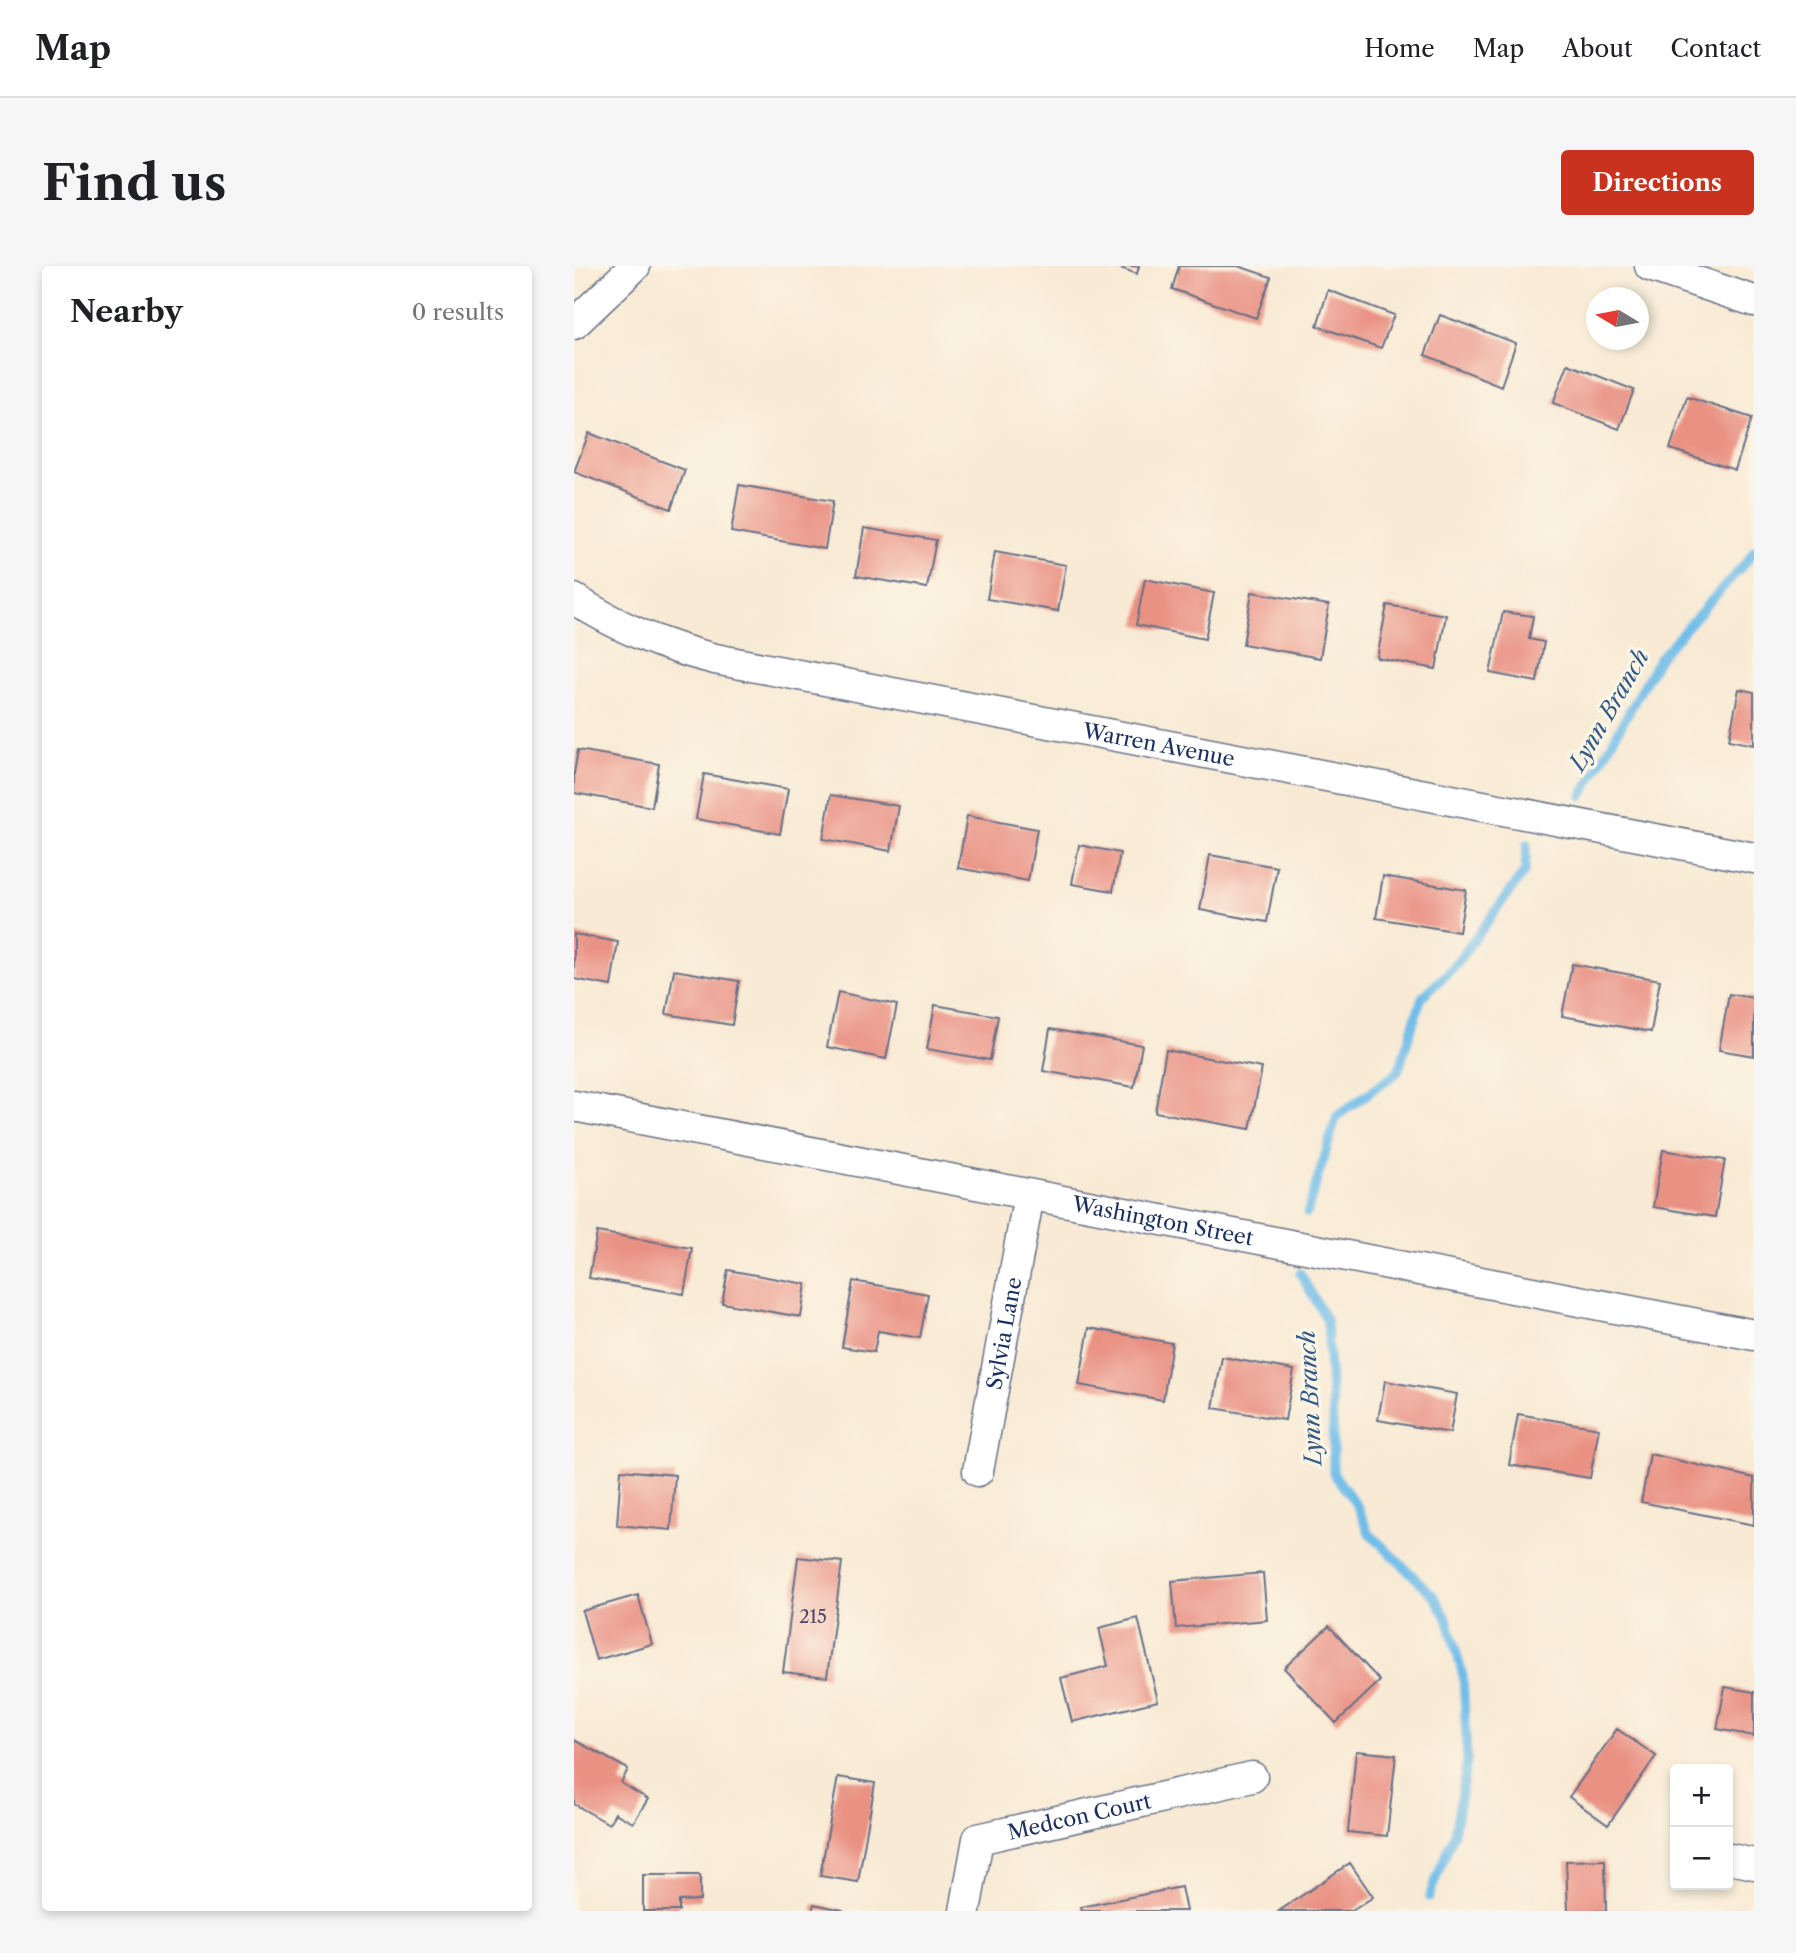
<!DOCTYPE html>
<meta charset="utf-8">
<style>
:root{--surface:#fff;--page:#f6f6f6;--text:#202124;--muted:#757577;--line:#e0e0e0;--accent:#c8321e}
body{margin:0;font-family:"Libre Caslon Text",serif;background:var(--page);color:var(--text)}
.controls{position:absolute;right:21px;bottom:21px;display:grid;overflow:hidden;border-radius:7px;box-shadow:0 4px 10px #0003}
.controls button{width:63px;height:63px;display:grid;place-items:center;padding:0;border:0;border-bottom:2px solid var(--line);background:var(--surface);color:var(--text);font:35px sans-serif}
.compass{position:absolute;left:1012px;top:21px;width:63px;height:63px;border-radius:50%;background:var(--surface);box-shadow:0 4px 10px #0003;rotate:280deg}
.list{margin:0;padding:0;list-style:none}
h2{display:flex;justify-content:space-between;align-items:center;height:91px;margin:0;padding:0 28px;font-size:30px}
h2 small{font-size:23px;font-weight:400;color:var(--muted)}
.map{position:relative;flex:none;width:1180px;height:1645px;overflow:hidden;border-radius:7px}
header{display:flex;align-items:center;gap:42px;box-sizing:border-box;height:98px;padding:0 35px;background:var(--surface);border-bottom:2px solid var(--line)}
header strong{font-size:33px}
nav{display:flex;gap:38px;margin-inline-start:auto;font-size:24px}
.intro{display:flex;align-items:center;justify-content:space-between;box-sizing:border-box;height:168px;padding:0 42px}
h1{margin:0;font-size:49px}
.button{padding:18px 32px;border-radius:7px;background:var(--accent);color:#fff;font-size:24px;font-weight:700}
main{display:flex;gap:42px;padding:0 42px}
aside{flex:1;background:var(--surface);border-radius:7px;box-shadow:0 4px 10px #0003}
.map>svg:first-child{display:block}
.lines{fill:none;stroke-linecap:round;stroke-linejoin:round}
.stream{stroke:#6fbde9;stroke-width:9}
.building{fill:#e99183}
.street-casing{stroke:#687087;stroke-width:33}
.street{stroke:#fff;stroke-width:30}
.labels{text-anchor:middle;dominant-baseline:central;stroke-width:7;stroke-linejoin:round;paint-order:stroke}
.number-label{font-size:18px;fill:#4e4867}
.street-label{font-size:21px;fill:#1b2f5e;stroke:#fcf5e5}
.water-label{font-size:23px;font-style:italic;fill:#345a88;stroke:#fcf5e5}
</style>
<header>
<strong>Map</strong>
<nav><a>Home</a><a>Map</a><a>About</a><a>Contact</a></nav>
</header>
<div class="intro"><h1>Find us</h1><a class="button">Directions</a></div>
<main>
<aside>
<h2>Nearby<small>0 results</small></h2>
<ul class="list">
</ul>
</aside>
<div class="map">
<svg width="1180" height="1645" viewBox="0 0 1180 1645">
<rect width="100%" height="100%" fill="#fcf5e5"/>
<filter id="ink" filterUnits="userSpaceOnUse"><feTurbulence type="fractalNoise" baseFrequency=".0143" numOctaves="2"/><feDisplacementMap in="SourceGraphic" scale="14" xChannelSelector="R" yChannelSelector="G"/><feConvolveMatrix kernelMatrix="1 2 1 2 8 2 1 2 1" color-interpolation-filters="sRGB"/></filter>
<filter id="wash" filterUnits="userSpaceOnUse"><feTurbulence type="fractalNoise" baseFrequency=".00686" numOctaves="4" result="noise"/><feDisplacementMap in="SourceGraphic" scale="28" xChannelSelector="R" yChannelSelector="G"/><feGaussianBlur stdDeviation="1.57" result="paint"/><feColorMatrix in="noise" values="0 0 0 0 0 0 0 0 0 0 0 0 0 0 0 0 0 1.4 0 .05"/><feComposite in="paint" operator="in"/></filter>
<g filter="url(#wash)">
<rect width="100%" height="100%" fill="#f8ead4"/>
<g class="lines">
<!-- stream -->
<path class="stream" d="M1008 530 1085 392 1174 294 1180 284
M733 947 763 850 824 806 848 731 879 702 951 605 953 578
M726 1007 753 1055 759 1156V1207L784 1241 795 1267 861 1331 873 1352 889 1410 893 1495 880 1567 855 1631"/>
</g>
<g id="blocks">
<!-- building -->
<path class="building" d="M541 0H565L563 8Z
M605 0H664L697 11 682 52 598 23Z
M754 24 820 49 807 82 743 60Z
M866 49 942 77 927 120 851 89Z
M994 98 1060 124 1045 163 979 137Z
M1113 131 1178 152 1161 204 1096 183Z
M15 167 111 204 97 243 0 206Z
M165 219 259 235 251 283 157 266Z
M290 262 362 274 353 322 282 310Z
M421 286 492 299 484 345 413 333Z
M571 313 640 327 631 373 562 359Z
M678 326 755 339 746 392 669 378Z
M813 339 872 349 862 403 803 392Z
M929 346 959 350 955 373 970 376 963 416 916 407Z
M1165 423 1180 426V479L1155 474Z
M4 484 85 498 78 541 0 527V507Z
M130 508 214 523 206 568 122 553Z
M257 529 325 540 317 585 249 573Z
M393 550 463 563 454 615 384 602Z
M505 579 546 587 539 625 498 618Z
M636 589 703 601 693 656 626 644Z
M809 610 892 624 885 666 802 652Z
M0 668 44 676 37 720 0 713Z
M998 698 1086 714 1077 766 988 750Z
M100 704 165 715 158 759 92 748Z
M264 726 323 739 312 793 253 781Z
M1155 728 1180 732V790L1145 784Z
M361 739 424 750 416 794 353 783Z
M476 763 568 779 560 821 469 805Z
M592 784 688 802 676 863 581 846Z
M1089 884 1151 894 1141 951 1079 941Z
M23 966 118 982 110 1028 15 1012Z
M154 1004 232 1018 227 1051 148 1037Z
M279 1015 354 1028 346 1072 304 1065 300 1086 268 1081Z
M515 1062 598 1077 589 1134 505 1119Z
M648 1091 720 1104 711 1154 639 1142Z
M811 1115 883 1128 876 1167 804 1154Z
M944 1148 1025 1162 1016 1212 935 1199Z
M1076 1188 1180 1212V1259L1067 1236Z
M47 1204 101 1209 97 1264 43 1259Z
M224 1291 268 1296 253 1411 209 1406Z
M689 1307 693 1354 602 1362 598 1315Z
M64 1329 78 1378 22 1394 8 1345Z
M564 1352 584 1435 498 1456 487 1412 534 1400 525 1362Z
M755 1360 806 1415 762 1457 710 1402Z
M1151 1421 1180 1426V1470L1143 1463Z
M1043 1463 1082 1490 1034 1559 995 1531Z
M0 1474 54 1503 47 1517 74 1533 59 1557 41 1547 35 1558 0 1538Z
M782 1485 822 1489 813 1570 774 1566Z
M264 1511 301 1517 284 1616 246 1610Z
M1031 1594 1032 1645H994L992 1595Z
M776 1597 799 1631 778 1645H705Z
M69 1609H126V1634L105 1635V1645H69Z
M607 1621 612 1645H508L507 1641Z
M240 1638 269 1644V1645H238Z"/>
</g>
</g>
<g filter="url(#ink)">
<use href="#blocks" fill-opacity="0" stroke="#687087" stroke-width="2"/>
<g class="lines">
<!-- street casing -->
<g class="street-casing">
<g id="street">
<path d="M1076 0 1180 35"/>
<path d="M0 58 61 0"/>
<path id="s1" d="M0 333C46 362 88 380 141 393L1180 592"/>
<path id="s2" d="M0 840 1180 1069"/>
<path id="s3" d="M404 1205 455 929"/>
<path d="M1157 1593 1180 1598"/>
<path id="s4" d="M391 1645 404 1573 678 1511"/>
</g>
</g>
<!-- street -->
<use href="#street" class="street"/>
</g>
</g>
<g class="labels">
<!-- number labels -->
<g class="number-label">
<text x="239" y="1351">215</text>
</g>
<!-- street labels -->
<g class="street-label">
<text stroke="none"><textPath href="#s1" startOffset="606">Warren Avenue</textPath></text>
<text stroke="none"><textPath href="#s2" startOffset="600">Washington Street</textPath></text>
<text stroke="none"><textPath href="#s3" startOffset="140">Sylvia Lane</textPath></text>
<text stroke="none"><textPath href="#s4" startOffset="177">Medcon Court</textPath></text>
</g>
<!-- water labels -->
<g class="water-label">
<text transform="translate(1035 444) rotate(-60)">Lynn Branch</text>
<text transform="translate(736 1132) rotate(-93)">Lynn Branch</text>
</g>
</g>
</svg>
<div class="controls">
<button>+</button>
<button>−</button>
</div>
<svg class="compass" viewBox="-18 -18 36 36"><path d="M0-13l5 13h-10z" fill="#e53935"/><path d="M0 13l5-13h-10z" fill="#757577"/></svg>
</div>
</main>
